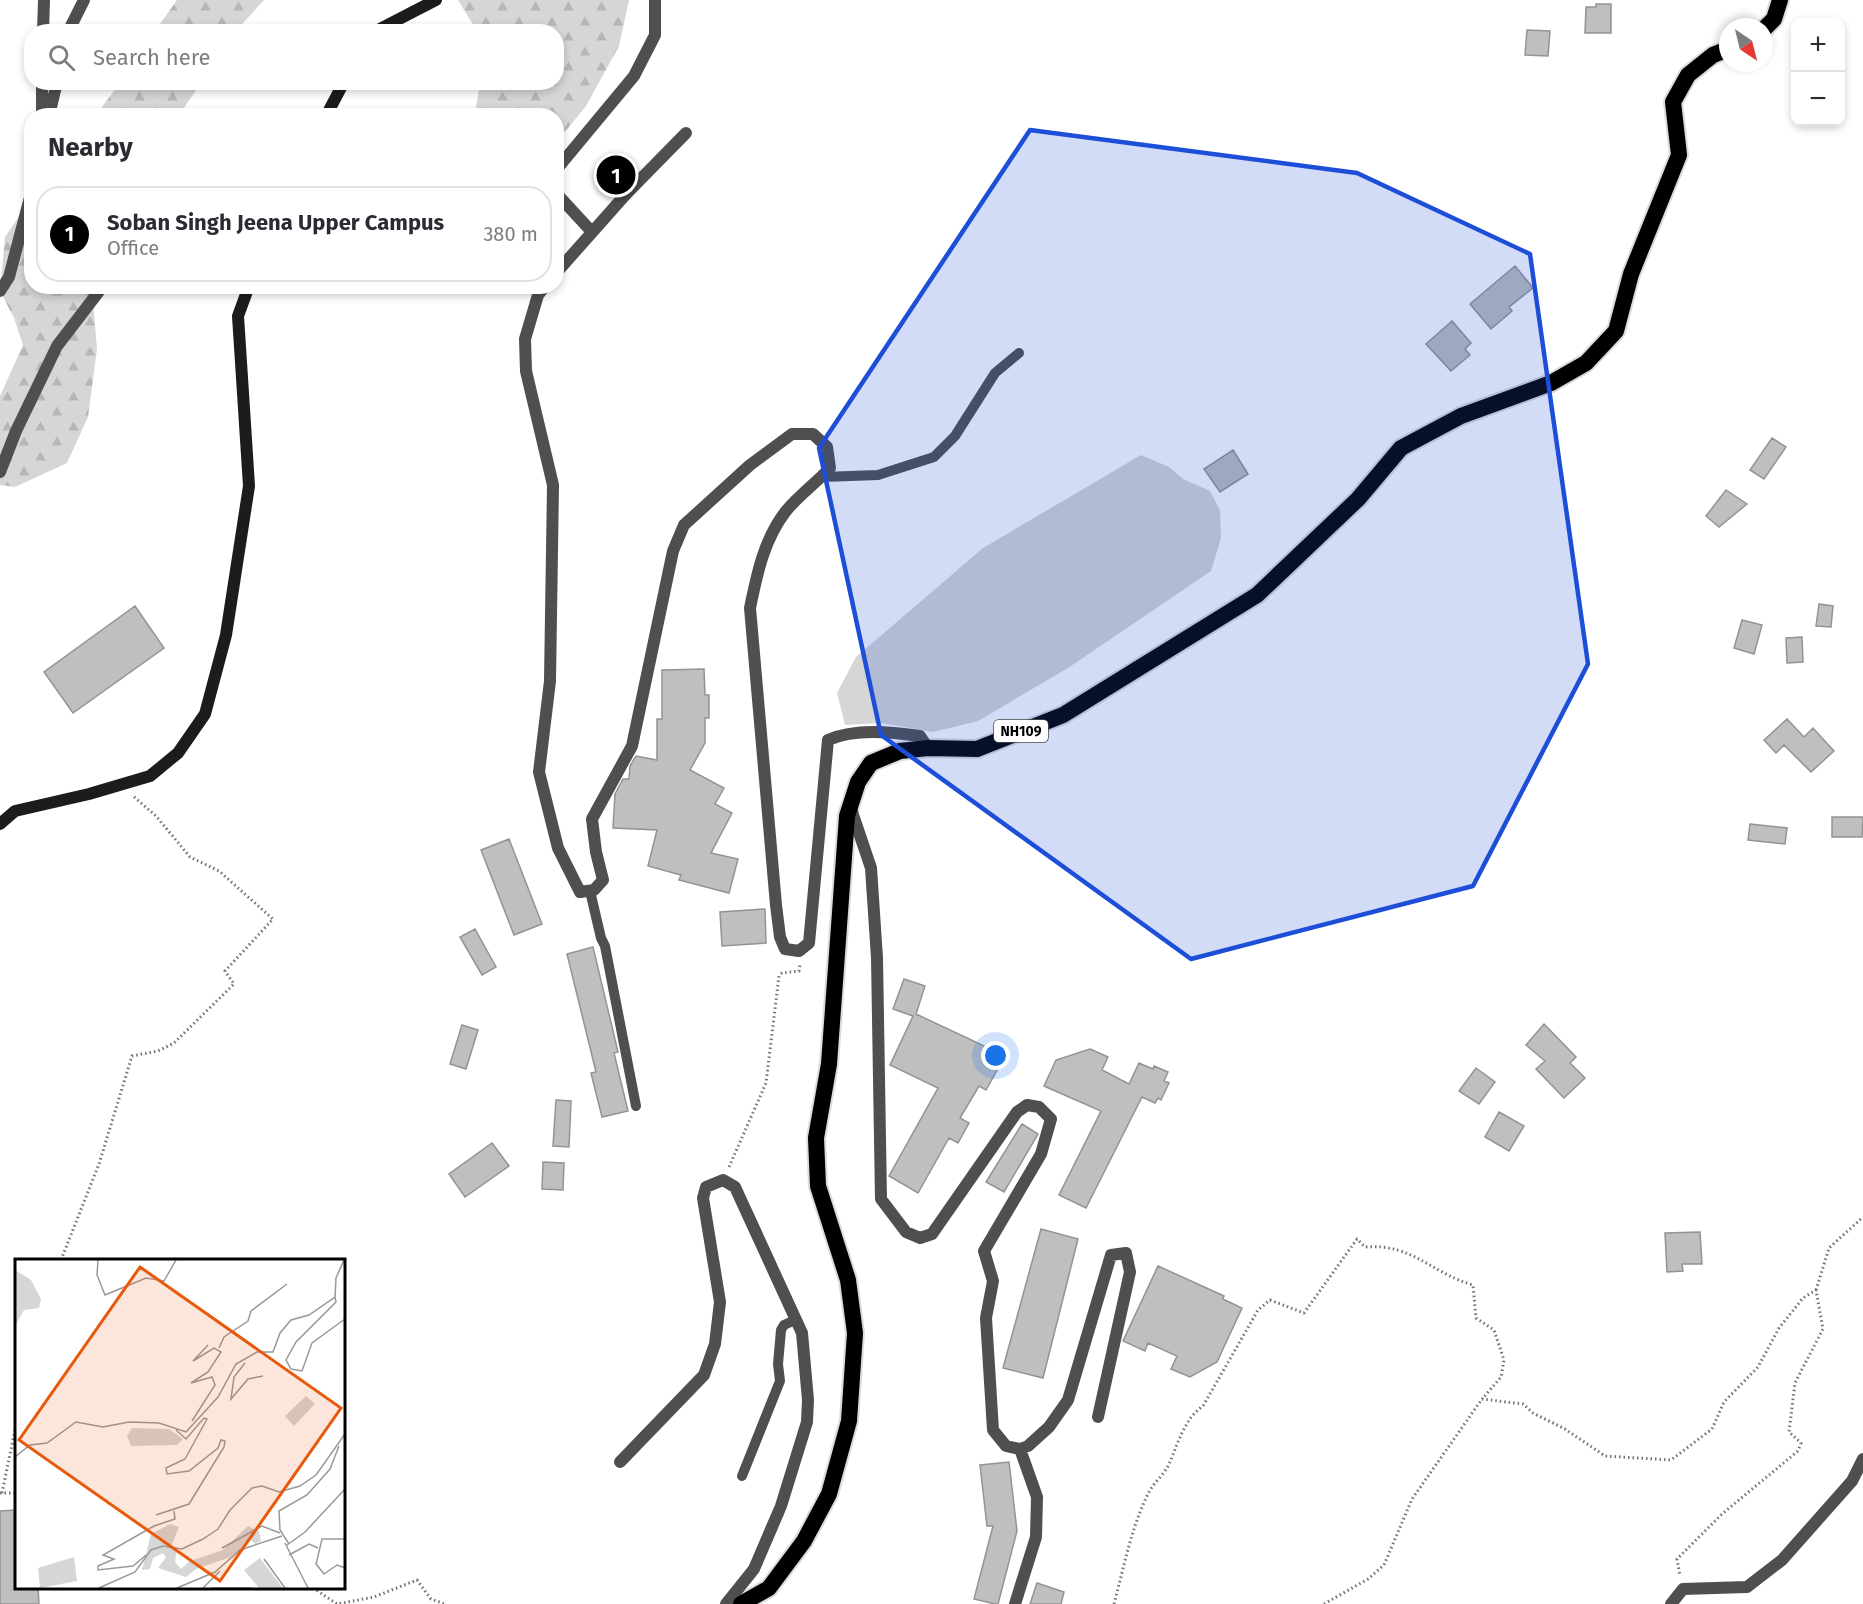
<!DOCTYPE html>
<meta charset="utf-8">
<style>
:root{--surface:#fff;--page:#f7f7f7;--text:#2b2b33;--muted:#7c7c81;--line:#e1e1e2;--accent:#000}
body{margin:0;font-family:"Fira Sans",sans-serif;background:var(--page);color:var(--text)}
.controls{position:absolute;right:18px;top:18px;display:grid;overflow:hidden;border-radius:12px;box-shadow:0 3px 9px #0003}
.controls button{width:54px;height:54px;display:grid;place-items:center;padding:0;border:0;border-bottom:2px solid var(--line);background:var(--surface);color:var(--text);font:30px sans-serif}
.compass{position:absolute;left:1719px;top:18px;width:54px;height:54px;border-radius:50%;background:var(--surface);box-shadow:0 3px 9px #0003;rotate:145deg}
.you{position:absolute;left:996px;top:1056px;width:21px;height:21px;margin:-15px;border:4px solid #fff;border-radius:50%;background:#1a73e8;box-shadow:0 0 0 9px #1a73e833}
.badge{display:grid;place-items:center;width:39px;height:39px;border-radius:50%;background:var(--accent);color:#fff;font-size:20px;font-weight:700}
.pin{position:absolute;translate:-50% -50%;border:3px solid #fff;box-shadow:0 2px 6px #0006}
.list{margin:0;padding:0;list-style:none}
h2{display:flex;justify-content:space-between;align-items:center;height:78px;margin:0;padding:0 24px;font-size:26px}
h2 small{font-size:20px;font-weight:400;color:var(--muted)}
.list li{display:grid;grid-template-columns:39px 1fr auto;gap:18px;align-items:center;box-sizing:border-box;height:96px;margin:0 12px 12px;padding:0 12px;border:2px solid var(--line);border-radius:24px}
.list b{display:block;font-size:22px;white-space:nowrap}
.list p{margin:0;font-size:20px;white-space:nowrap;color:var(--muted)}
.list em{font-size:20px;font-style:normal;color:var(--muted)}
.icon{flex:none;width:33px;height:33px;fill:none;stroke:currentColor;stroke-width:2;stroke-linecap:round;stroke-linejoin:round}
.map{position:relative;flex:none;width:1863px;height:1604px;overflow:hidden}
.search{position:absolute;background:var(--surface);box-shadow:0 3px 9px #0003;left:24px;top:24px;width:540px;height:66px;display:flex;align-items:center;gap:15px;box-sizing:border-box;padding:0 21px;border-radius:24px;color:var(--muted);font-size:22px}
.panel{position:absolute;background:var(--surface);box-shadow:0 3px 9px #0003;left:24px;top:108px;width:540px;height:186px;border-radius:24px}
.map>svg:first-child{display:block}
.forest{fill:url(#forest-firs)}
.park{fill:#d6d6d6}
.building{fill:#bfbfbf;stroke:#939393;stroke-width:1.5}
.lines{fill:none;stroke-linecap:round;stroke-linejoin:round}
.trunk-casing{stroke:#dbdbdb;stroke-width:20}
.path{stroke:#717171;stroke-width:3;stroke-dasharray:1.5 3;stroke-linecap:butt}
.service{stroke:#4f4f4f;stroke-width:10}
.minor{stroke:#4f4f4f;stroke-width:12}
.secondary{stroke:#1c1c1c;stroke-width:12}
.trunk{stroke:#000;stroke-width:16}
.marked{fill:#1d4ed8;fill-opacity:0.2;stroke:#1d4ed8;stroke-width:4.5;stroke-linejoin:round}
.labels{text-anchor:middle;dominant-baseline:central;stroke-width:6;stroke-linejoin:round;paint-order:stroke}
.shield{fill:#fff;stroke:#4c4c4c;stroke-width:1.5}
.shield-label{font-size:14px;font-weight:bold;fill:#000}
.inset-road{fill:none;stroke:#999;stroke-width:1.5}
.view{fill:#e8590c;fill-opacity:0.15;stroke:#e8590c;stroke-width:3}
.inset-edge{fill:none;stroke:#000;stroke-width:3}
</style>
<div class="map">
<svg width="1863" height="1604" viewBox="0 0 1863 1604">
<defs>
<pattern id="forest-firs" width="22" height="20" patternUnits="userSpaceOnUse" patternTransform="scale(1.5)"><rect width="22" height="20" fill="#d6d6d6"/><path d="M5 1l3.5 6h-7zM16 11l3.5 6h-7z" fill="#b6b6b6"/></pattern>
</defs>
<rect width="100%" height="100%" fill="#fff"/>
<!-- forest -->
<path class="forest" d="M177 0H264L236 31H155Z
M458 0H629L619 46 586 106 559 139 557 141 556 116 478 115 476 107 480 83 556 82V32L477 31Z
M120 83V82L201 83 179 115H96Z
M31 199 32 286 96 287 93 302 97 349 88 417 67 463 15 487 0 485V396L23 345 14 318 0 291 5 237Z"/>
<!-- park -->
<path class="park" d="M1141 455 1169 467 1183 479 1210 491 1220 510 1221 538 1211 571 1068 668 978 721 933 732 881 723 845 725 837 693 856 657 983 548Z"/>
<!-- building -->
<path class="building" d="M1596 4H1611V33H1585L1586 7H1596Z
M1527 30 1550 31 1548 56 1525 55Z
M1515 266 1533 288 1509 307 1512 311 1491 329 1470 304Z
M1452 321 1471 343 1465 349 1470 355 1451 371 1426 344Z
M1772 438 1786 447 1764 479 1750 470Z
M1233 450 1248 474 1220 492 1204 469Z
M1726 490 1747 504 1719 527 1706 516Z
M1819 604 1833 606 1831 627 1816 626Z
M135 606 164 648 73 713 44 672Z
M1742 620 1762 625 1754 654 1734 648Z
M1802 637 1803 662 1787 663 1786 638Z
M704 669 705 695H709V718H705V743L690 770 724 788 715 804 732 813 711 853 738 859 729 893 679 880 681 875 648 866 657 830 613 828 615 794 623 779H629L630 766 636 756 657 760V719H662V670Z
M1787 719 1804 737 1813 728 1834 751 1811 772 1784 745 1776 753 1764 740Z
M1832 817H1863L1862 837H1832Z
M1750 824 1787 828 1785 844 1748 840Z
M509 839 542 924 514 935 481 850Z
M765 909 766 943 722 946 720 912Z
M475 929 496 967 482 975 460 937Z
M593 947 618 1052 614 1053 628 1111 602 1117 591 1073 596 1072 567 954Z
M904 979 925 986 916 1014 995 1051 990 1060 1000 1065 986 1090 979 1086 960 1118 969 1123 958 1143 949 1138 918 1193 889 1176 938 1088 890 1065 913 1016 893 1009Z
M1544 1024 1576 1057 1570 1063 1585 1078 1564 1098 1536 1069 1545 1061 1526 1045Z
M462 1025 478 1030 466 1069 450 1064Z
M1090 1049 1108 1057 1102 1070 1129 1084 1139 1063 1153 1069 1154 1066 1168 1072 1164 1081 1169 1083 1161 1100 1158 1098 1155 1103 1142 1097 1086 1208 1059 1195 1101 1111 1044 1086 1056 1060Z
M1476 1068 1495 1082 1479 1104 1459 1091Z
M556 1100 571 1101 569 1147 553 1146Z
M1499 1112 1524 1126 1509 1151 1485 1137Z
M1022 1124 1038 1134 1004 1192 986 1182Z
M492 1143 509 1166 465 1197 449 1174Z
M543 1162 564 1163 563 1190 542 1189Z
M1041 1229 1078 1239 1043 1378 1003 1368Z
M1700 1232 1702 1264H1682L1683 1271 1667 1272 1665 1233Z
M1158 1266 1224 1296 1223 1299 1242 1308 1217 1362 1190 1377 1171 1369 1177 1356 1148 1343 1145 1351 1123 1341Z
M1009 1462 1017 1531 998 1604H995L974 1599 993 1526H987L980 1465Z
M16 1510V1587H38L39 1604H0V1511Z
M1037 1583 1064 1592 1061 1604H1030Z"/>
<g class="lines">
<!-- trunk casing -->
<g class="trunk-casing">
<path id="trunk" d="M1764 29 1774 19 1780 0
M741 1604 769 1588 804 1541 829 1494 849 1421 855 1333 848 1280 818 1186 816 1138 829 1064 847 816 858 782 871 763 900 751 928 748 977 749 1063 715 1257 595 1358 499 1401 448 1461 416 1551 383 1586 363 1616 331 1631 274 1679 155 1673 102 1688 75 1713 55 1728 49"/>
</g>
<!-- path -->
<path class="path" d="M729 1167 766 1083 779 976 782 973 799 971 800 964
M61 1260 99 1164 132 1056 158 1051 174 1043 234 984 225 971 273 919 219 871 190 857 156 816 133 796
M1816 1290 1829 1248 1863 1217
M0 1493H16
M2 1493 16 1425
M313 1588 337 1604 374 1597 417 1580 431 1599 445 1604
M1114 1604C1124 1567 1131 1528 1148 1494 1153 1483 1164 1475 1169 1464 1178 1444 1184 1419 1203 1406L1258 1310 1270 1300 1304 1313 1357 1239 1365 1247C1412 1243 1431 1273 1473 1285L1476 1318 1494 1330 1504 1360 1501 1377 1483 1398
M1324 1604 1368 1579 1384 1565 1412 1499 1482 1399 1523 1404 1533 1413 1565 1429 1605 1456 1671 1460 1712 1429 1724 1402 1758 1367 1779 1328 1803 1298 1816 1290 1823 1329 1795 1383 1789 1432 1801 1443 1798 1451 1722 1514 1677 1559 1680 1576"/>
<!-- service -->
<path class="service" d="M822 477 878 475 934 457 955 436 995 373 1019 353
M590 891 601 938 605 946 636 1106
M742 1476 780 1381 778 1364 781 1330 784 1325 795 1320"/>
<!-- minor -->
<path class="minor" d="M43 32 44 0
M68 32 84 0
M42 116V82
M49 116 57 82
M556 170 634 76 655 35V0
M556 193 592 232
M556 273 627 193 686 133
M545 286 538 295 525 339 526 371 553 485 550 681 539 772 558 848 580 892 594 890 603 880 596 852 592 819 632 746 673 551 684 525 750 465 792 434H813L827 447 830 468C816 483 798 496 786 511 764 539 757 574 750 608L776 905 780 937 785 949 799 951 809 943 828 740C855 728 891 732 920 736L928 748
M0 291 9 277 32 190
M0 472 16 431 57 346 103 286
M850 806 871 868 877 958 881 1199 906 1232 920 1238 932 1234 1017 1112 1027 1105 1039 1107 1051 1119 1041 1154 984 1251 993 1281 986 1318 993 1430 1006 1446 1020 1449 1028 1446 1049 1427 1068 1400 1111 1255 1126 1253 1130 1272 1098 1417
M620 1462 704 1375 715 1344 720 1302 703 1198 706 1187 723 1180 735 1187 802 1333 808 1400 807 1422 781 1506 754 1569 726 1604
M1015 1604 1036 1537 1037 1497 1020 1449
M1671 1604 1683 1589 1747 1587 1782 1560 1852 1481 1863 1459"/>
<!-- secondary -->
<path class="secondary" d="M374 32 436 0
M326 116 344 82
M0 824 15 811 89 794 150 776 178 753 205 714 226 635 249 486 238 316 249 286"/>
<!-- trunk -->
<use href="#trunk" class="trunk"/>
</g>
<!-- marked area -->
<path class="marked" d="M1030 130 1357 173 1530 254 1588 664 1473 886 1191 959 881 735 819 448Z"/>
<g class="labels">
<!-- shield labels -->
<rect class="shield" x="994" y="720" width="54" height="22" rx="4.5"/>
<g class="shield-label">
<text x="1021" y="731">NH109</text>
</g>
</g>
<!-- overview -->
<g transform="translate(15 1259)">
<rect width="330" height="330" fill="#fff"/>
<path d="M0 11 16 21 26 40 24 49 9 51 0 67Z" fill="#d6d6d6"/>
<path d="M155 265 164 268 156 287 162 290 160 303 166 310 175 302 208 291 233 267 244 272 246 282 240 285 234 279 227 290 213 299 181 310 171 318 143 309 151 298 148 294 138 299 135 310 127 311 136 275Z" fill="#d6d6d6"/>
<path d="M291 137 300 145 279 167 270 157ZM117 169 154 170 168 180 162 186 116 187 112 177ZM59 298 62 322 25 329 23 309ZM245 299 267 328 266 329H244L229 311Z" fill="#d6d6d6"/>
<path class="inset-road" d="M83 1 82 16 90 36 131 19 149 22 161 1M320 38 321 43 281 83 271 101 276 110 287 112 297 84 330 60M204 89 209 78 233 62 236 52 272 25M230 104 219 118 216 140 233 120 248 117M177 162 200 126 197 118 176 124 193 113 206 93 199 89 178 102 193 86M0 198 15 186 32 184 61 163 88 168 114 163 144 164 171 173 203 138 221 105 242 93H258L265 74 276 61 294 56 320 38 321 19 329 1M141 256 174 245 209 188 210 182 206 181 203 189 174 212 152 215 151 209 170 200 192 160 189 159 171 180 161 171M330 280H307L301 305 309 315 322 306 330 309M270 284 293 329M274 285 265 271 264 252 292 236 315 210 324 187M272 286 290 273 330 230M207 289 247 267 265 274M131 296 118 307 83 311V307L99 300 88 296 139 267 160 260 159 252M274 296 294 285 303 289M249 300 270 329M84 329 120 313 136 291 148 287 167 290 188 280 203 270 215 251 237 229 247 227 264 233 285 227 301 216 330 175M162 329 200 313 225 291 267 277M188 329 205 312M196 329H236"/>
<path class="view" d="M125 8 326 149 205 322 4 181Z"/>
<rect width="330" height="330" class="inset-edge"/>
</g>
</svg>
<div class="controls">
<button>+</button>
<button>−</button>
</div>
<svg class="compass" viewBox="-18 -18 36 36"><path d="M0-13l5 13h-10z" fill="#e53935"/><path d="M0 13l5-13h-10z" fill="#7c7c81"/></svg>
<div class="you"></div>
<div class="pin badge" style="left:616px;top:175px">1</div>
<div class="search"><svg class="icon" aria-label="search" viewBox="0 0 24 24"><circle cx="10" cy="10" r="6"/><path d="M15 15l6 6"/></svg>Search here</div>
<section class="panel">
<h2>Nearby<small></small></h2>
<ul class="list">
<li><span class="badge">1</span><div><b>Soban Singh Jeena Upper Campus</b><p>Office</p></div><em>380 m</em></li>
</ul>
</section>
</div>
